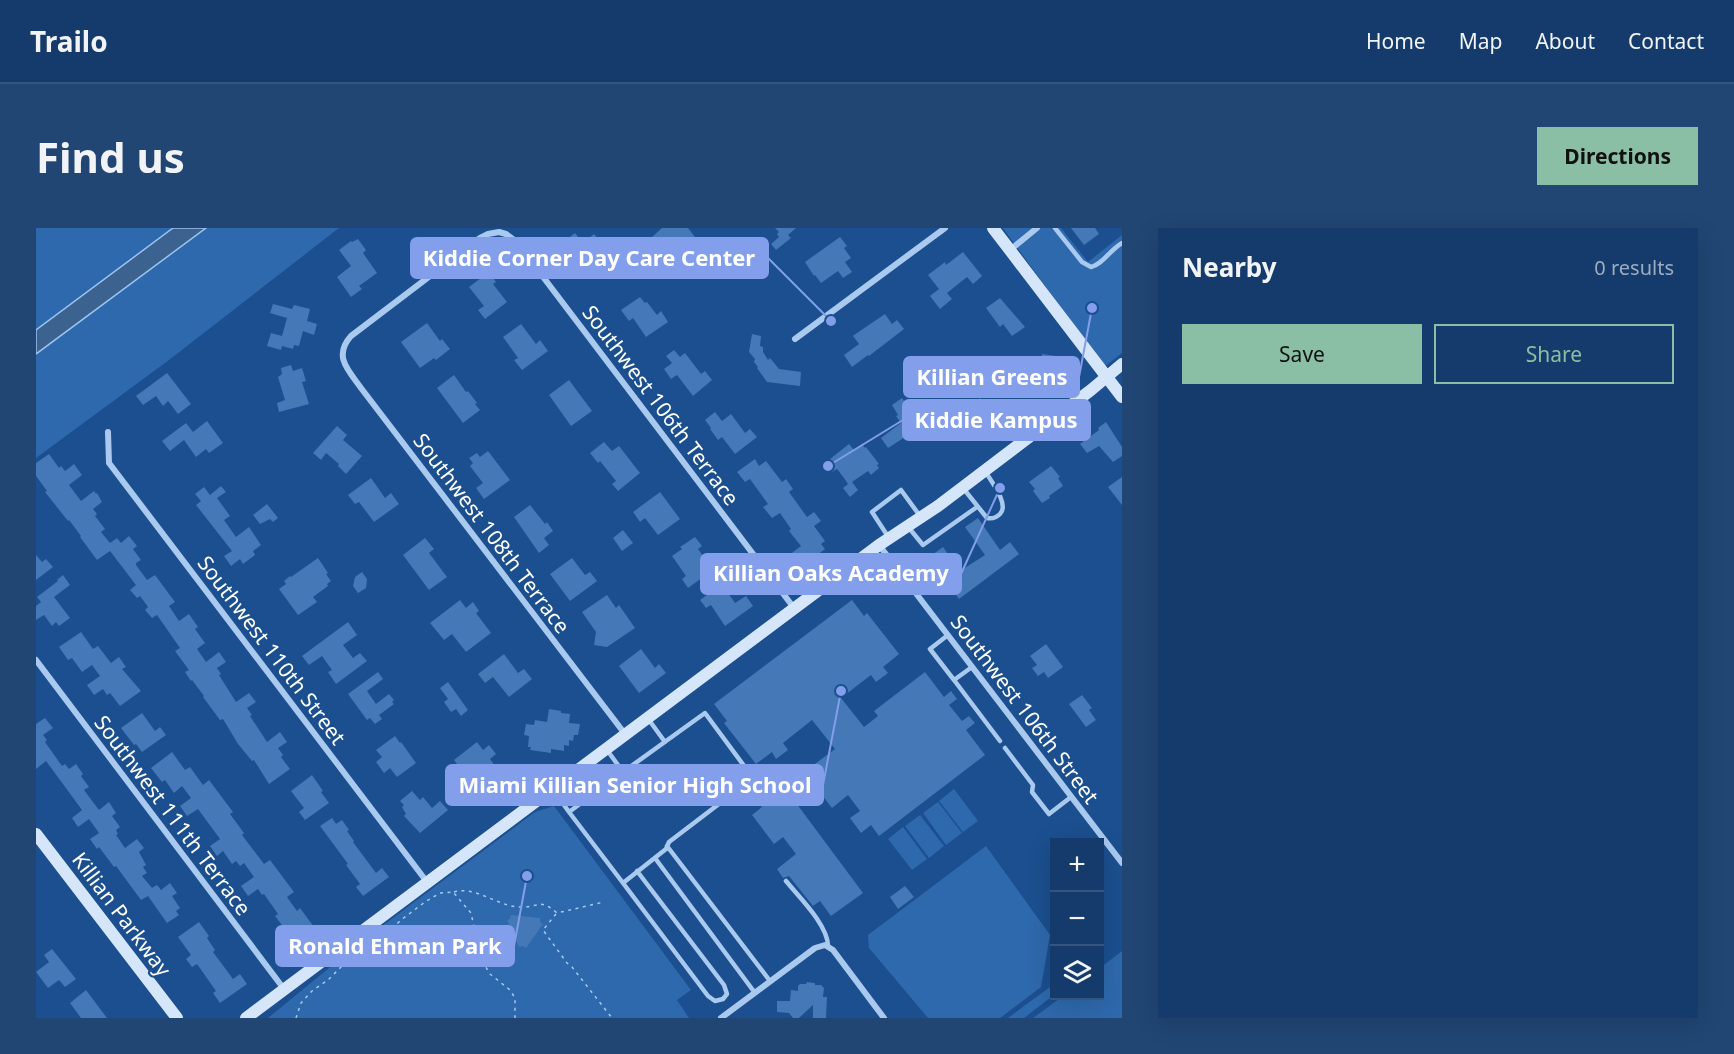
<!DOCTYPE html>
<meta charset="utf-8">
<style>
:root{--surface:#143b6b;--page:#214673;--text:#f1f3f6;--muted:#9dadc1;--line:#33557e;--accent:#8abfa5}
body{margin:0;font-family:"Noto Sans",sans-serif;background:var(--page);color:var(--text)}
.controls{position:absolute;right:18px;bottom:18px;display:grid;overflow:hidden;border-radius:0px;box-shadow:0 6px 24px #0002}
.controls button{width:54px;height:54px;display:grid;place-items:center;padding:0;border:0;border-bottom:2px solid var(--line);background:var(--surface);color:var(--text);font:30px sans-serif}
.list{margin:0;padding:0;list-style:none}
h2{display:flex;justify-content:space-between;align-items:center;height:78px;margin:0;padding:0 24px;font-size:26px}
h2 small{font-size:20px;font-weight:400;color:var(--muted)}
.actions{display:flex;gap:12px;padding:18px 24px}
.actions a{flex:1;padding:14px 0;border:2px solid var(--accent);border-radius:0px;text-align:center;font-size:21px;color:var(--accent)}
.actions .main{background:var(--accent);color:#111}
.icon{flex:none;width:33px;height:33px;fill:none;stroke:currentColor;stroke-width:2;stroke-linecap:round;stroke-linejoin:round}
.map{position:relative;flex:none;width:1086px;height:790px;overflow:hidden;border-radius:0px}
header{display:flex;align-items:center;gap:36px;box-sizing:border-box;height:84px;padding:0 30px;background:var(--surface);border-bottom:2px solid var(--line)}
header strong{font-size:28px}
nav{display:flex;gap:33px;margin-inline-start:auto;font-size:21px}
.intro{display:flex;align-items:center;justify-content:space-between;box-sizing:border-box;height:144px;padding:0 36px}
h1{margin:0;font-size:42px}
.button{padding:15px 27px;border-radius:0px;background:var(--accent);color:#111;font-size:21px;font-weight:700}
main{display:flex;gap:36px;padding:0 36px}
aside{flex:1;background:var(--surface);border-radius:0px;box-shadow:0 6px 24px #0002}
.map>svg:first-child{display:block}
.green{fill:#2e69ad}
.water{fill:#3c6290;stroke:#9cc4f0;stroke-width:1.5}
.building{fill:#4478b7}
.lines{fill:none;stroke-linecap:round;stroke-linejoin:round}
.path{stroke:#a9c9ee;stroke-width:1.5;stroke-dasharray:3 4.5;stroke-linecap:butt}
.lane{stroke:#a9c9ee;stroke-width:4.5}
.street{stroke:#a9c9ee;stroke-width:6}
.secondary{stroke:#d6e6fa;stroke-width:12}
.labels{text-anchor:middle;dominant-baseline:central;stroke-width:4.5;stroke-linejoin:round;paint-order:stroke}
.street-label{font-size:21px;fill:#fff;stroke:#1b4f8f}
.leader{fill:none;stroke:#839eea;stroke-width:2}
.callout-dot{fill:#839eea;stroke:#1b4f8f;stroke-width:2}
.callout{fill:#839eea;stroke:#839eea;stroke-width:2}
.callout-label{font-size:22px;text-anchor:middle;font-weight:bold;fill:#fff}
</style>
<header>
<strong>Trailo</strong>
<nav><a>Home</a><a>Map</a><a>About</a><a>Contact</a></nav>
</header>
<div class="intro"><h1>Find us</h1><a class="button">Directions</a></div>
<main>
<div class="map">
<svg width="1086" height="790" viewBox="0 0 1086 790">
<rect width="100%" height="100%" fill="#1b4f8f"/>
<!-- green -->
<path class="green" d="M0 0H303L133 132 0 230Z
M967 0H1025L1052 34 1086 7V125L1068 139Z
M918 561 942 593 927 604 903 573Z
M902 574 926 605 910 617 887 585Z
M518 578 655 762 641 772 653 790H232L326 713 499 584Z
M884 587 908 618 893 630 869 598Z
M867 599 891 631 876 642 852 611Z
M950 618 1014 707 1005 759 964 790H892L833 720 832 707Z
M1086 723V790H997L1027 768H1064V740Z
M1018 756V767L988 790H972Z"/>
<!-- water -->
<path class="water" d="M137 0H170L0 126V102Z"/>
<!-- building -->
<path class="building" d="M626 0H652L665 17 655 26 652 22 648 25 640 16 631 25 616 9Z
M739 0H760L752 7 755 10 740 22 735 16 743 9 741 6 743 4Z
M1035 0H1059L1063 6 1048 17Z
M539 5 547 15 558 6 575 28 580 24 587 33 564 50 561 46 558 48 551 39 553 37 540 19 537 22 530 12Z
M804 9 811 18 808 20 815 30 809 34 816 44 807 50 802 43 785 55 779 47 778 48 769 34Z
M322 11 330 22 327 25 341 45 323 58 326 61 315 69 301 49 315 38 303 22 315 13 316 14Z
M927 24 946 48 937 56 931 49 911 65 916 71 904 81 894 68 903 61 892 47 909 34 910 37Z
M453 44 460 54 457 56 471 74 449 91 442 82 448 78 433 59Z
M604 69 609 75 611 74 621 87 625 83 632 94 610 109 597 90 593 93 585 82Z
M964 70 989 99 976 108 967 96 964 99 950 80Z
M237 76 256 81 258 77 274 81 271 93 281 96 278 107 267 103 263 118 258 117 257 121 246 118 245 122 231 118 235 105 246 108 251 90 234 85Z
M849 86 856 96 861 92 868 101 833 128 832 127 816 139 808 127 823 116 817 108 818 107Z
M391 95 404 113 406 111 414 121 400 132 398 130 384 140 365 114Z
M485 96 500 116 504 112 512 123 486 142 478 132 482 130 467 109Z
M716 106 725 108 724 118 727 119V124L732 132 734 130 743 141 765 144 764 158 731 154 721 140 722 139 718 134 719 131 713 124Z
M638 122 644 129 649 125 665 146 669 143 676 152 657 168 641 147 635 151 628 141 636 135 630 128Z
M1006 126 1020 128 1015 155 1002 153Z
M255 137 257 143 266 140 270 153 266 154 273 176 243 184 241 175 249 172 242 149 246 146 245 140Z
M131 145 155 176 142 186 132 173 127 178 120 168 107 177 100 168Z
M418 147 430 164 432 163 441 175 439 176 444 182 427 195 401 160Z
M533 152 556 183 535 198 513 167Z
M866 170 880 190 877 191 883 200 852 220 845 210 865 195 860 188 862 187 856 177Z
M944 170 954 183 934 199 925 187Z
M679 184 686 193 695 186 709 205 714 201 721 209 699 226 686 209 682 212 674 201 675 200 669 192Z
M171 193 187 215 173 225 170 221 160 229 148 212 134 223 126 213 150 195 157 204Z
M1070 194 1086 219V228L1077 234 1063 218 1051 225 1044 216 1063 202 1062 200Z
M301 198 311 207 307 212 326 228 310 246 302 238 303 236 290 225 285 232 277 225Z
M568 214 576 223 583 218 604 245 582 263 576 256 580 253 564 233 562 235 554 225Z
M813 216 818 222 826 216 829 220 830 219 843 236 841 237 843 240 835 247 832 243 816 254 822 262 814 269 807 260 812 256 808 250 801 241 796 244 789 235Z
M452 223 474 252 448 271 440 260 447 255 434 238 437 235 433 230 441 225 444 229Z
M13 226 23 240 25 238 29 243 38 236 46 247 33 257 45 273 58 263 60 266 61 265 66 274 57 281 61 286 59 288 69 301 65 304 74 315 81 310 85 315 93 308 101 318 97 321 105 332 100 335V337L111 352 119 347 139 374 133 378 143 393 153 386 162 399 159 401 169 415 161 421 170 434 183 424 190 434 181 440 185 446 183 447 200 474 213 465 220 474 211 480 216 487 214 488 231 514 244 504 251 514 242 520 247 527 245 529 254 541 233 556 218 532 216 533 202 516 187 491 184 492 167 469 168 468 156 452 155 453 149 444 153 442 139 423 144 420 121 387 116 390 109 382 112 379 104 368 101 370 94 362 100 357 74 323 61 332 44 309 45 308 33 292 32 293 9 264 11 263 0 248V235Z
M719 231 723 238 730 233 746 254 750 251 757 261 753 264 771 289 778 284 785 293 778 298 789 313 785 316 789 321 767 338 756 325 765 318 753 303 755 301 744 285 736 290 727 279 732 276 714 251 709 254 701 244Z
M1015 238 1024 249 1022 250 1027 258 1013 268 1014 270 1006 275 997 263 999 261 993 254Z
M1086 249V277L1072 259Z
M335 250 349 270 355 265 363 276 338 294 323 274 319 276 312 267Z
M185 258 190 264 181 270 194 288 188 292 200 309 213 299 225 317 217 323 219 327 207 336 204 331 195 338 188 328 196 323 160 277 165 273 159 266 168 259 174 267Z
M624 264 644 291 622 307 609 290 604 294 597 284Z
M231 276 242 290 237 294 234 291 224 296 217 287Z
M494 277 509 296 511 294 517 303 508 310 513 317 503 325 478 289Z
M942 290 964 322 974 314 983 326 923 371 893 329 907 319 924 343 949 327 929 299Z
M587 302 597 315 586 323 577 310Z
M659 309 666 318 662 321 677 342 652 360 646 351 650 348 636 328 646 321 644 319Z
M389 310 398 321 393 325 411 349 393 362 367 327Z
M0 327 6 334 10 331 17 339 0 352Z
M282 330 292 345 290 346 295 353 291 356 292 358 277 369 281 374 262 387 243 361 250 356 248 353 254 348 255 349Z
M536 330 549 347 554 344 561 353 534 373 514 346Z
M326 344 331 351 330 360 322 365 317 358 319 349Z
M27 347 34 357 18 369 34 390 23 398 20 394 16 398 8 387 0 392V378L5 374 1 369 22 353 21 352Z
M686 356 699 375 710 368 717 378 689 398 675 377 670 380 664 372Z
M571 367 580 380 583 377 599 400 571 419 558 417 560 404 546 384Z
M424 372 430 380 437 374 443 383 440 385 455 405 430 424 416 406 408 412 394 395Z
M816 372 828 388 831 385 863 426 847 439 852 445 840 454 835 447 805 470 828 499 842 488 838 483 889 444 908 469 915 463 921 471 913 477 926 493 933 488 939 495 930 502 949 527 843 608 835 597 825 605 814 590 824 583 812 567 796 580 768 544 799 521 776 492 747 515 752 522 740 531 736 524 720 536 688 495 691 493 678 476Z
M312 394 321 407 307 417 317 430 324 425 331 433 300 456 292 444 296 442 286 428 273 437 266 428Z
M45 404 57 421 62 418 75 435 83 429 90 439 86 441 105 463 84 478 74 465 71 467 67 461 58 467 51 457 64 448 56 437 46 444 36 430 32 432 23 419Z
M1010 416 1027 439 1012 450 1008 444 1002 448 996 440 1001 437 994 428Z
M605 421 619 440 623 436 630 445 603 465 583 438Z
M468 426 482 445 488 441 496 451 473 469 457 449 449 455 442 446Z
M342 444 347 451 331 463 340 476 353 466 358 472 356 474 358 476 343 487 346 491 339 496 334 490 331 492 312 466Z
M412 454 432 482 425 488 420 481 415 484 408 474 412 471 404 460Z
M1046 467 1056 480 1053 482 1060 492 1050 499 1033 476Z
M513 481 525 483V485L534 486 533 495 544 496 542 507H538L537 513 533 512V518L528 517V523L515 521V525L494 522 495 519H492L493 508 488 507 490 496 498 497 499 492 511 494Z
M106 485 119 503 124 499 130 507 106 524 100 516 98 517 85 500Z
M9 490 17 500 7 507 11 512 9 514 26 538 29 536 33 541 40 536 47 546 45 548 53 559 48 562 63 582 73 574 80 585 76 588 84 599 80 602 82 606 80 607 89 620 101 611 108 620 103 624 110 637 107 639 111 645 106 648 116 660 121 657 125 662 134 655 141 665 136 668 144 680 140 683 143 687 131 695 112 668 105 672 80 638 78 639 63 619 61 621 54 611 63 605 53 591 42 599 36 590 46 582 10 533 0 541V496Z
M359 508 364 515 365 514 380 535 361 549 354 540 348 545 340 534 346 529 340 522Z
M441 514 447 522 453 517 460 526 454 531 459 538 447 547 445 545 434 553 418 532Z
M136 524 149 542 154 539 167 557 173 552 197 584 194 586 208 605 206 607 228 636 234 632 258 664 251 669 261 683 264 680 281 703 254 724 247 715 255 709 239 688 242 686 228 666 226 667 222 661 212 668 205 658 218 649 208 635 204 638 200 633 196 636 187 623 181 628 174 618 184 611 162 581 151 588 144 578 155 570 146 558 138 565 129 552 126 554 115 540Z
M276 547 287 563 285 564 293 575 269 592 263 584 268 580 255 563Z
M746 556 827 665 795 688 784 673 777 678 753 648 747 650 741 641 760 626 747 609 738 616 716 587 726 579 722 574Z
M376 563 384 572 387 569 396 580 404 573 412 582 384 605 368 588 370 586 366 579 368 577 364 573Z
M296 590 300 596 306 592 313 602 311 603 318 613 317 614 340 645 346 640 353 649 327 668 320 659 324 656 310 637 312 636 284 598Z
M869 658 878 669 862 681 854 669Z
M475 687 504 690V694L507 696 490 720 487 718 483 719 471 692 474 691Z
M163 694 173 708 171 710 179 722 177 724 197 751 204 746 211 756 184 775 177 765 180 763 161 736 156 739 150 731 155 727 142 709Z
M16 721 40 751 29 759 23 752 12 760 0 744 13 734 8 727Z
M771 754 779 755V757H785L788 760 787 769H791L790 790H777V777L763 790H757L753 785 741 784V773H754L755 762 762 763V758L764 756H770Z
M50 762 71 790H45L34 775Z"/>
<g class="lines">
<!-- path -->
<path class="path" d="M418 664C440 657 463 680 486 679 504 679 504 670 521 685L568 674
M520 686 507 702 531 735 536 739 576 790
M260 790 265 775 276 763 292 752 309 735 325 730 365 692 389 674 404 665 417 664 435 685 445 731 454 746 474 762 479 770V790"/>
<!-- lane -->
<path class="lane" d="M1019 0 1046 34 1055 39C1067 36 1074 22 1086 15
M927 260 951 290C956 291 960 290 964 286 974 276 954 252 949 243
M873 300 887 317 941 279
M853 310 836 284 865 262 884 288
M912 407 894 421 918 452
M936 439 918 452 964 513
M613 492 629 514
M969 520 997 557 996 564 1013 586 1035 569
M518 563 533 584 587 544 571 522
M533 584 587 655 630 621 633 614 717 550 669 485 587 544
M631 618 734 753
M619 630 719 765
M750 653C763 669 792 697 792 718
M587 655 672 768 679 773 687 771 691 766 688 757 601 643"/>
<!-- street -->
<path class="street" d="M974 22 1001 0
M759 111 909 0
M72 204 73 235 391 654
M843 317 1086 635
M0 432 248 761
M589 506 325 160C312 142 297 128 315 108L444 10 452 6 463 4 470 6 478 12 492 29 758 380
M685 790 779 720 789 717 797 722 848 790"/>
<!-- secondary -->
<path class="secondary" d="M957 0 1086 169
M0 606 141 790
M210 790 843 317 902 278 1055 162 1086 136"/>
</g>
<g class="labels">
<!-- street labels -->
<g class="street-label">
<text transform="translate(625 177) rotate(53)">Southwest 106th Terrace</text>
<text transform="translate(456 305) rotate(53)">Southwest 108th Terrace</text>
<text transform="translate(236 422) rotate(53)">Southwest 110th Street</text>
<text transform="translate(989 481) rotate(53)">Southwest 106th Street</text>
<text transform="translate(137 587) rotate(53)">Southwest 111th Terrace</text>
<text transform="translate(86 686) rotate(53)">Killian Parkway</text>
</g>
</g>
<!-- callouts -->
<path class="leader" d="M795 93L732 30M1056 80L1043 149M792 238L867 192M964 260L925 346M805 463L787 557M491 648L478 718"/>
<g class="callout-dot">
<circle cx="795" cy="93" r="6"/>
<circle cx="1056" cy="80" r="6"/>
<circle cx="792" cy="238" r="6"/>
<circle cx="964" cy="260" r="6"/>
<circle cx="805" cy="463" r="6"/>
<circle cx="491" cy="648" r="6"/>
</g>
<g class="callout">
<rect x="375" y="10" width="357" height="40" rx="6"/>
<rect x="868" y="129" width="175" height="40" rx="6"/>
<rect x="867" y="172" width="187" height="40" rx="6"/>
<rect x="665" y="326" width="260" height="40" rx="6"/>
<rect x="410" y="537" width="377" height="40" rx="6"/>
<rect x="240" y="698" width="238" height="40" rx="6"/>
</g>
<g class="callout-label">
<text x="553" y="38">Kiddie Corner Day Care Center</text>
<text x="956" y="157">Killian Greens</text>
<text x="960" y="200">Kiddie Kampus</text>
<text x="795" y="353">Killian Oaks Academy</text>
<text x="599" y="565">Miami Killian Senior High School</text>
<text x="359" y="726">Ronald Ehman Park</text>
</g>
</svg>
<div class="controls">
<button>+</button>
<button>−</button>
<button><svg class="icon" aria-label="layers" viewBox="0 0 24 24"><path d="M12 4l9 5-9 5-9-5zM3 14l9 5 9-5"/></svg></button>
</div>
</div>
<aside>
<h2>Nearby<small>0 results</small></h2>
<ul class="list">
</ul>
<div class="actions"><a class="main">Save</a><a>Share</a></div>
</aside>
</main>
